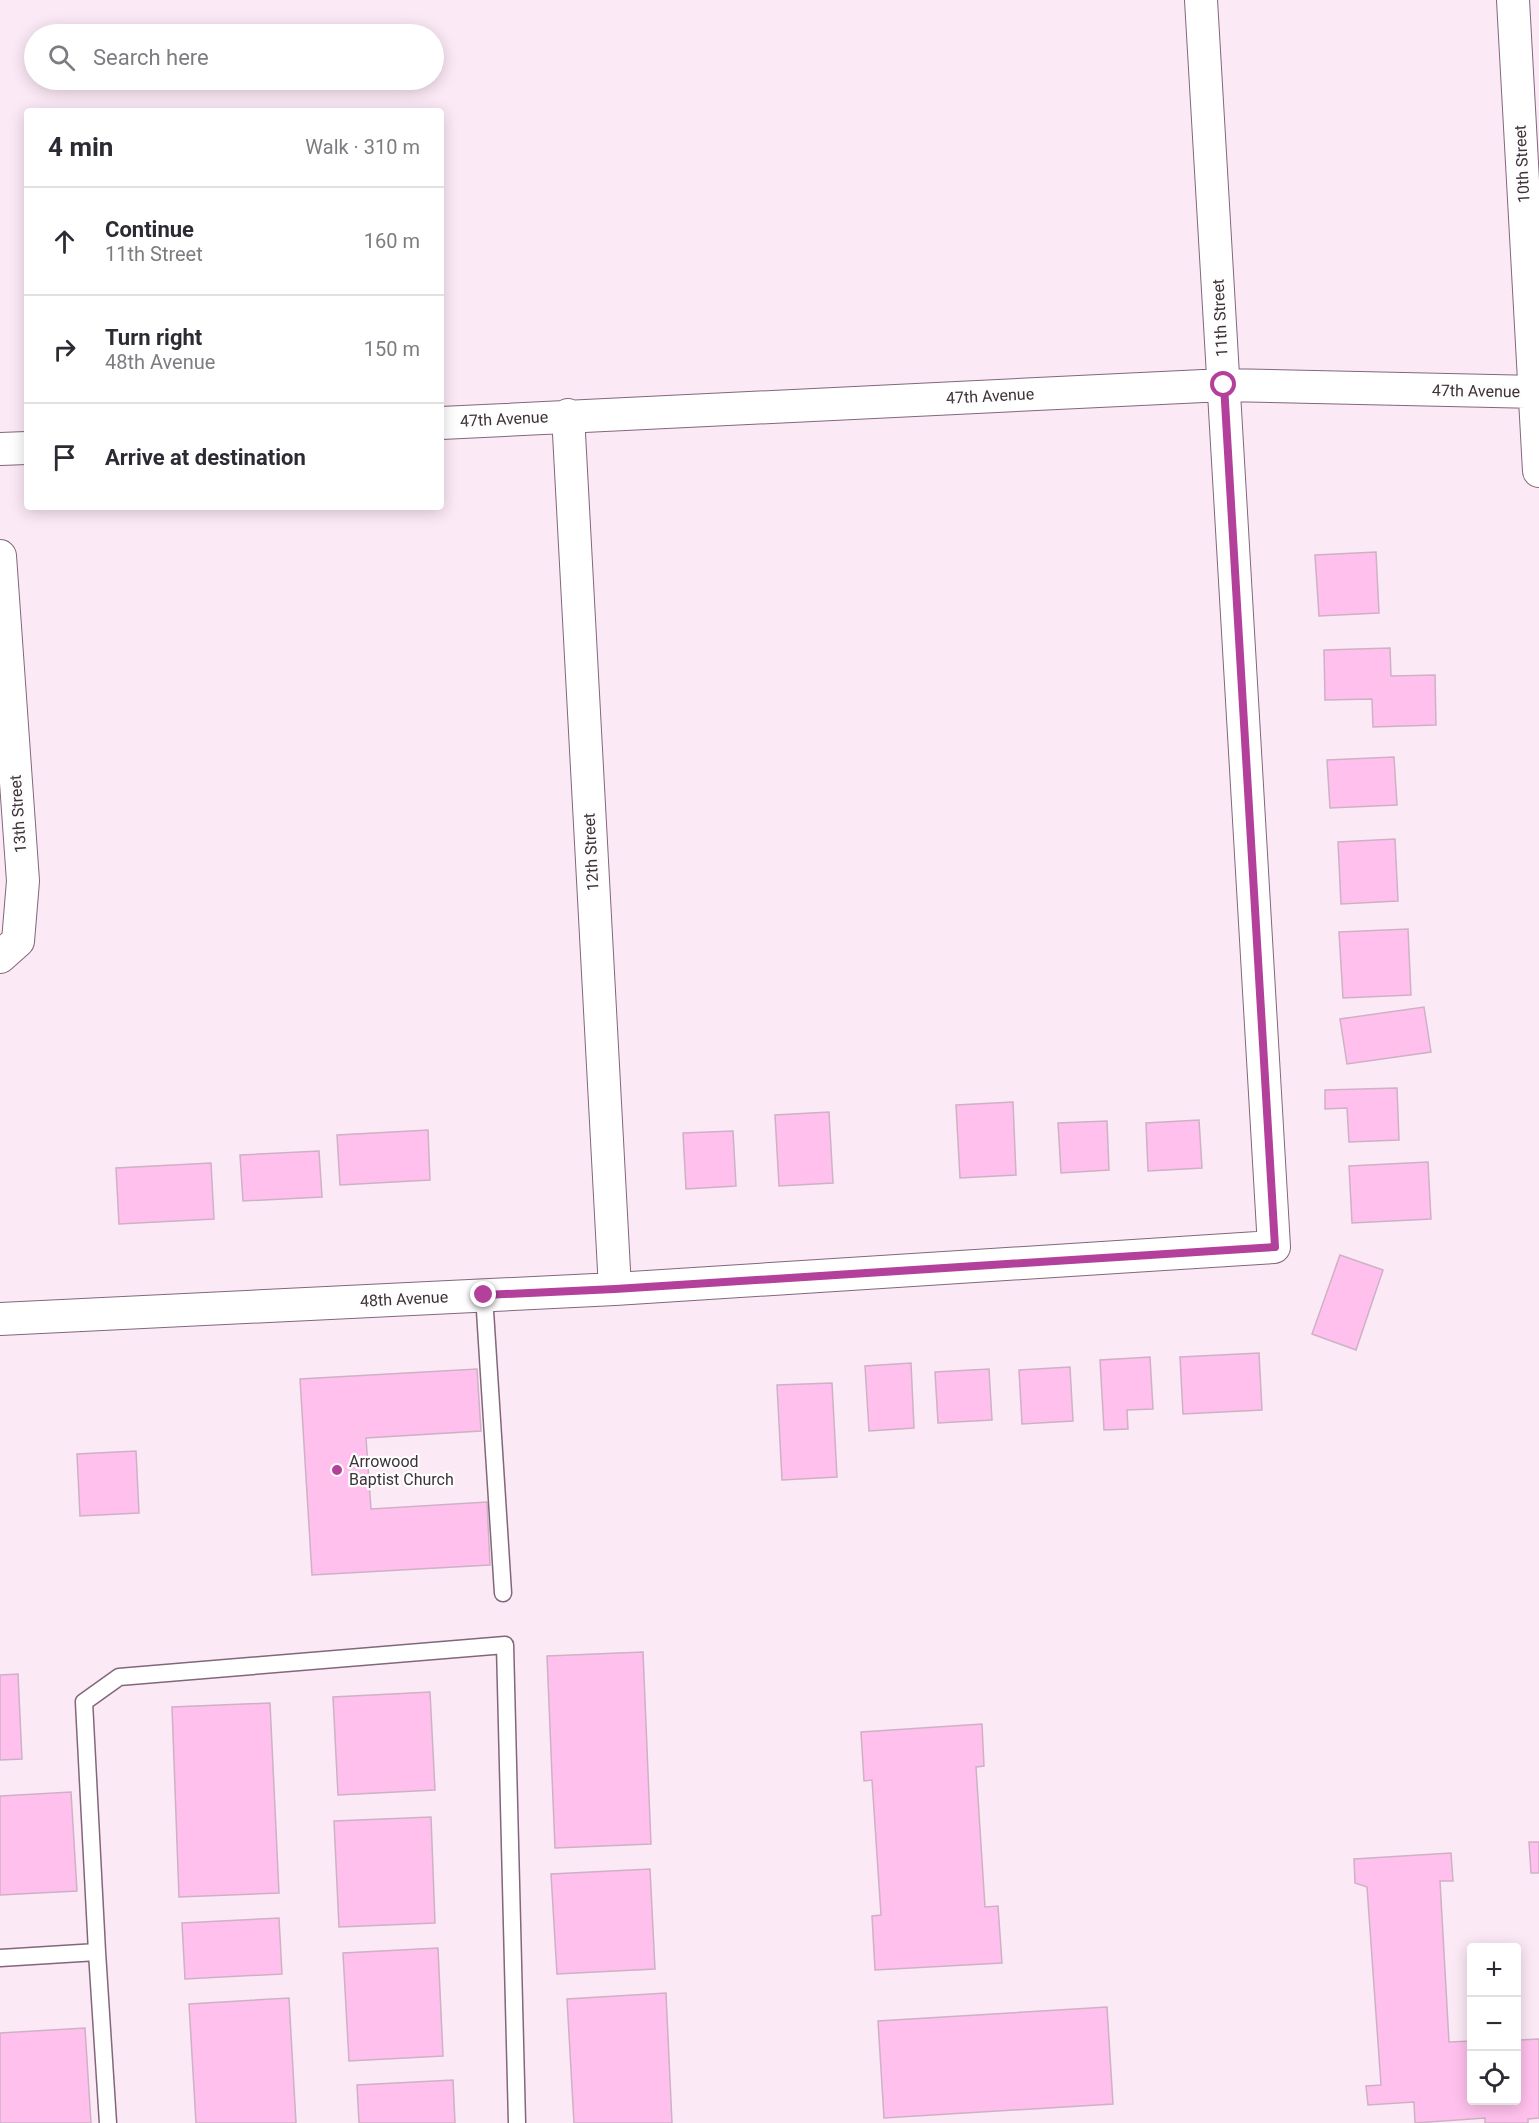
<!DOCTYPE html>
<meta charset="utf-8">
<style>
:root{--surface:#fff;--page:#f7f7f7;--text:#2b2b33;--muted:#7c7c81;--line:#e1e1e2}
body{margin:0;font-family:Roboto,sans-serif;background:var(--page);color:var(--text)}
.controls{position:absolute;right:18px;bottom:18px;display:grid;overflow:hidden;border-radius:6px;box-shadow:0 3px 15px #0003}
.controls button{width:54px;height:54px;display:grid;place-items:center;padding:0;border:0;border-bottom:2px solid var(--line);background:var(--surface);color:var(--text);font:30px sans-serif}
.stop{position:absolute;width:18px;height:18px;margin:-14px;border:4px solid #b3419b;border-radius:50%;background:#fff}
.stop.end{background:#b3419b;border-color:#fff;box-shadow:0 2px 6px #0008}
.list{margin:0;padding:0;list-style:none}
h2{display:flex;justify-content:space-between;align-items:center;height:78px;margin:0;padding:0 24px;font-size:26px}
h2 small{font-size:20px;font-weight:400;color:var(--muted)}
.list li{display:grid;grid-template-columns:39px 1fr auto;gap:18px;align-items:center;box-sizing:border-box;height:108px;padding:0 24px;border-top:2px solid var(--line)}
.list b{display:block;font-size:22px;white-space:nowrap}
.list p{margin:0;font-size:20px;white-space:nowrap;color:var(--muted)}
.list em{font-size:20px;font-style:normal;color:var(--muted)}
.icon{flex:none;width:33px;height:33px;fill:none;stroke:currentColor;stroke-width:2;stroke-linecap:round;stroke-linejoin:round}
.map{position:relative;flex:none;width:1539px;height:2123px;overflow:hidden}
.search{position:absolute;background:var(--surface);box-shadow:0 3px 15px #0003;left:24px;top:24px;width:420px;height:66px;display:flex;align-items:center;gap:15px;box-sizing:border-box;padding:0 21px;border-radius:33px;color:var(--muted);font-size:22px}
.panel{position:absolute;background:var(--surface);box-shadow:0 3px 15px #0003;left:24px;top:108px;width:420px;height:402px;border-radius:6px}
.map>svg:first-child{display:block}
.building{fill:#ffc0ed;stroke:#ceb1c5;stroke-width:1.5}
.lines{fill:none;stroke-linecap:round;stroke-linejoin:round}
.service-casing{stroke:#82677a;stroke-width:19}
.minor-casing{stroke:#82677a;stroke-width:34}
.service{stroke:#fff;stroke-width:16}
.minor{stroke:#fff;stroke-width:32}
.route{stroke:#b3419b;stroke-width:8}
.poi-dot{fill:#b3419b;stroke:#fdfdfd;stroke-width:2}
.labels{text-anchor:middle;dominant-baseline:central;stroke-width:4.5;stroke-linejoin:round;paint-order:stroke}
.street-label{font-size:16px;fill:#3e323a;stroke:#fdfdfd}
.poi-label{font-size:16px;fill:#3e323a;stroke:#fdfdfd;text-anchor:start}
</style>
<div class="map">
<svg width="1539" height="2123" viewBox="0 0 1539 2123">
<rect width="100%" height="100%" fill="#fce9f6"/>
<!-- building -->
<path class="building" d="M1376 552 1379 613 1319 616 1315 555Z
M1390 648 1391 676 1435 675 1436 725 1373 727 1372 699 1325 700 1324 650Z
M1394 757 1397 805 1330 808 1327 760Z
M1395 839 1398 901 1341 904 1338 842Z
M1408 929 1411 995 1343 998 1339 932Z
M1424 1007 1431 1052 1347 1064 1340 1019Z
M1397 1088 1399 1140 1349 1142 1347 1108 1325 1109V1090Z
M1013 1102 1016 1175 960 1178 956 1105Z
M829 1112 833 1183 779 1186 775 1115Z
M1199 1120 1202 1168 1148 1171 1146 1123Z
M1107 1121 1109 1170 1061 1173 1058 1123Z
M428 1130 430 1180 340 1185 337 1135Z
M733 1131 736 1186 686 1189 683 1133Z
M319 1151 322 1197 243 1201 240 1155Z
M1428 1162 1431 1219 1352 1223 1349 1166Z
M211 1163 214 1219 119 1224 116 1168Z
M1340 1255 1383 1270 1356 1350 1312 1334Z
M1259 1353 1262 1410 1183 1414 1180 1357Z
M1150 1357 1153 1409 1127 1410 1128 1429 1104 1430 1100 1360Z
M911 1363 914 1428 869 1431 865 1366Z
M1070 1367 1073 1421 1022 1424 1019 1370Z
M477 1369 481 1431 366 1438 371 1509 487 1502 490 1565 312 1575 300 1379Z
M989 1369 992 1420 938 1423 935 1372Z
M832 1383 837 1477 782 1480 777 1385Z
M136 1451 139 1513 80 1516 77 1454Z
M643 1652 651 1844 555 1848 547 1656Z
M18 1674 22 1759 0 1760V1675Z
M430 1692 435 1790 338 1795 333 1697Z
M270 1703 279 1893 179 1897 172 1707Z
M982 1724 984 1766 976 1767 985 1907 998 1906 1002 1963 875 1970 872 1916 881 1915 872 1780 864 1781 861 1732Z
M71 1792 77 1891 0 1895V1796Z
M431 1817 435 1923 339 1927 334 1821Z
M1529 1842H1539V1873H1531Z
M1451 1853 1453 1881H1440L1449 2042 1472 2041V2100H1516V2015H1519L1520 2040 1539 2039V2118L1528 2119V2123H1485V2118L1415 2123 1414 2102 1368 2105 1366 2086 1381 2085 1367 1887 1355 1883 1354 1859Z
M650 1869 655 1969 557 1974 551 1874Z
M279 1918 282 1974 185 1979 182 1923Z
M438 1948 443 2056 349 2061 343 1953Z
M666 1993 672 2123H574L567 1999Z
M289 1998 296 2123H196L189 2004Z
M1107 2007 1113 2104 884 2118 878 2021Z
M85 2028 91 2123H0V2033Z
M453 2080 455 2123H359L357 2085Z"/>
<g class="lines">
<!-- service casing -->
<g class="service-casing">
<path id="service" d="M484 1295 503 1593
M0 1958 97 1952
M108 2123 97 1952 84 1702 119 1677 505 1645 517 2123"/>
</g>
<!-- minor casing -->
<g class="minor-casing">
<path id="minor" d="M1513 0 1539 471
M568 415 615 1289
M441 423 1224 385 1539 392
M0 449 27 448
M0 556 23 881 18 941 0 957
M0 1319 615 1289 1274 1247 1201 0"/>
</g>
<!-- service -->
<use href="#service" class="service"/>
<!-- minor -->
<use href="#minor" class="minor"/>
</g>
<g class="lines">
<!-- route -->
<path class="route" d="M484 1295 615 1289 1275 1247 1224 385"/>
</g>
<!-- markers -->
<circle class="poi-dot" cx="337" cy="1470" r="6"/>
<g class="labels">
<!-- street labels -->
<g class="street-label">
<text transform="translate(1522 164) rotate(-93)">10th Street</text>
<text transform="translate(1220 318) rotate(-93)">11th Street</text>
<text transform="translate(1476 391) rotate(1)">47th Avenue</text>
<text transform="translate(990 396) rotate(-3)">47th Avenue</text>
<text transform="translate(504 419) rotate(-3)">47th Avenue</text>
<text transform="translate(18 814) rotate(-94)">13th Street</text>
<text transform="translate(591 852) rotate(-93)">12th Street</text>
<text transform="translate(404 1299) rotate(-3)">48th Avenue</text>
</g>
<!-- poi labels -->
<g class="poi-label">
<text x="349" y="1461">Arrowood<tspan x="349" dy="18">Baptist Church</tspan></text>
</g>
</g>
</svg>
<div class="controls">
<button>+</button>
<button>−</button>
<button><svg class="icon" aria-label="locate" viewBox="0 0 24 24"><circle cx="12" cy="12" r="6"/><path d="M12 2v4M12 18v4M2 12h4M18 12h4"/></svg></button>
</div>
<div class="stop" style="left:1224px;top:385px"></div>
<div class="stop end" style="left:484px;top:1295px"></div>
<div class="search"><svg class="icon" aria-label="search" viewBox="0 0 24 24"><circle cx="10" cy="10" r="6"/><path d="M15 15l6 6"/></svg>Search here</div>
<section class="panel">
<h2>4 min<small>Walk · 310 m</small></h2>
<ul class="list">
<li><svg class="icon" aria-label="ahead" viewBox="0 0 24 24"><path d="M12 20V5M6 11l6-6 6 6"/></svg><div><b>Continue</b><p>11th Street</p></div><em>160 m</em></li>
<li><svg class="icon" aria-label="right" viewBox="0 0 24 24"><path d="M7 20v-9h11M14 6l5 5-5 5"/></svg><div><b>Turn right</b><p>48th Avenue</p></div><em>150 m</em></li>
<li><svg class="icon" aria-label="arrive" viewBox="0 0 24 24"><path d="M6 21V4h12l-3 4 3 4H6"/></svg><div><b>Arrive at destination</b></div></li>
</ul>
</section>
</div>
